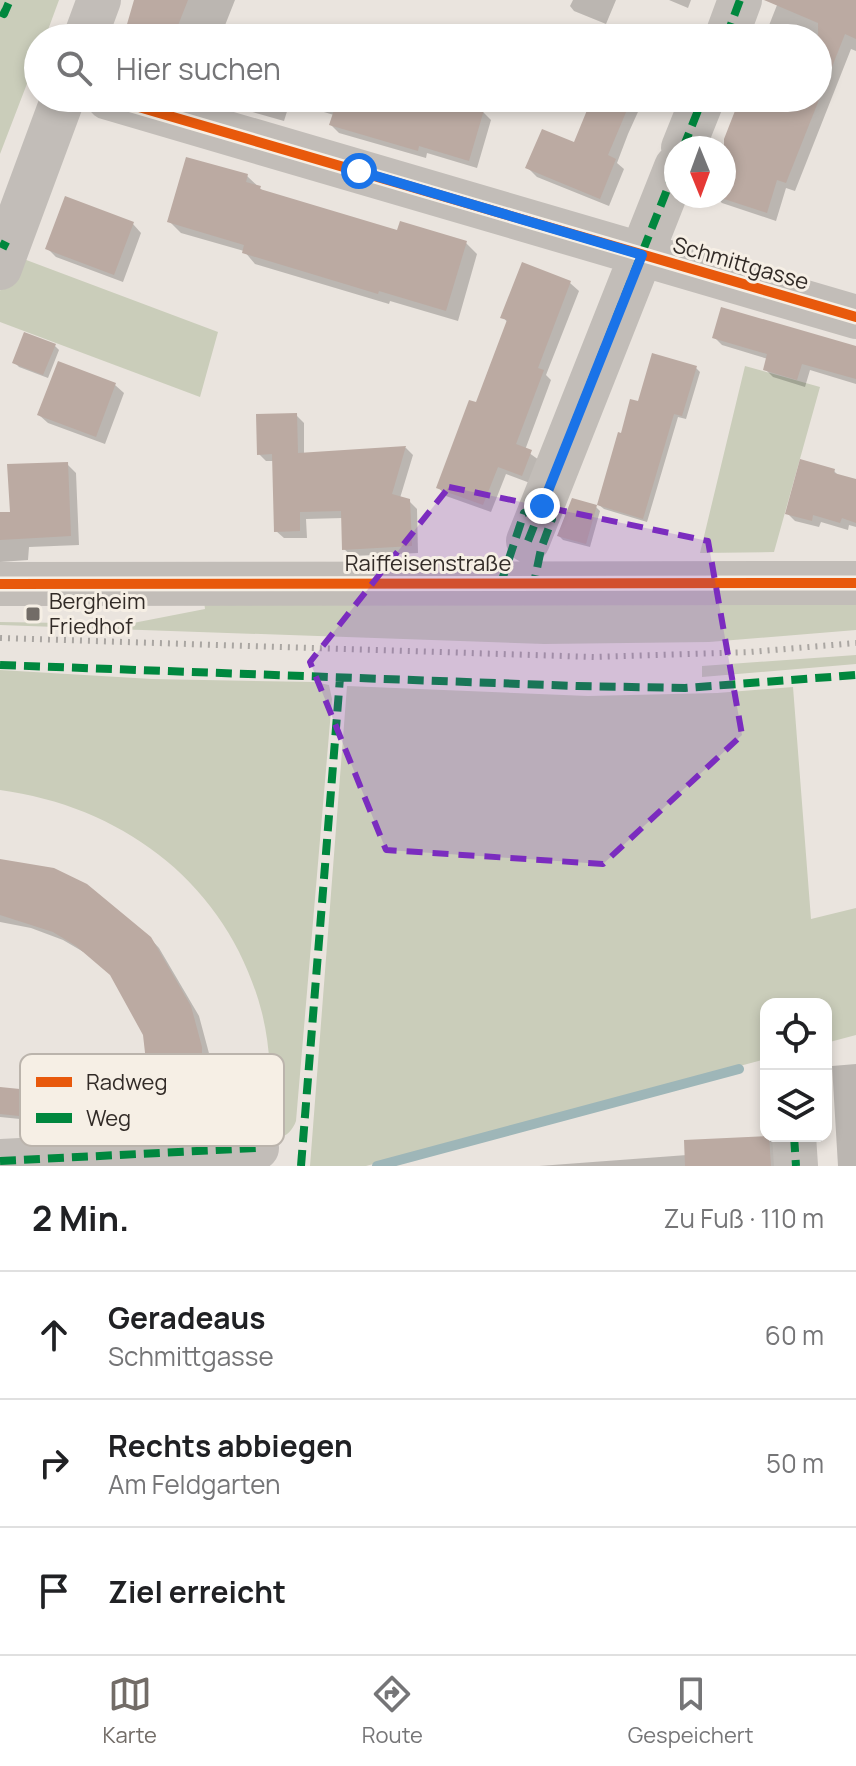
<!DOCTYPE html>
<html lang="de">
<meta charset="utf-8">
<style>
:root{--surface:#fff;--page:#f6f6f6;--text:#202124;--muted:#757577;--line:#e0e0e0;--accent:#726c67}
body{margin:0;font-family:Manrope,sans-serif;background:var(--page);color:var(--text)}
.controls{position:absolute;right:24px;bottom:24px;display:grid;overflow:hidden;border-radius:16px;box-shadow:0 4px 12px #0003}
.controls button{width:72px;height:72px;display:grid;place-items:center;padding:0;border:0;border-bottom:2px solid var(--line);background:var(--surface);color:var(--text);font:40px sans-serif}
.compass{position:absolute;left:664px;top:136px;width:72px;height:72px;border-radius:50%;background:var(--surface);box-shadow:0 4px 12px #0003;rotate:179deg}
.stop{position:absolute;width:24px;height:24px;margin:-18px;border:6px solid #1a73e8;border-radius:50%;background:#fff}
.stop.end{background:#1a73e8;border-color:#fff;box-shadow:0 2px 8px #0008}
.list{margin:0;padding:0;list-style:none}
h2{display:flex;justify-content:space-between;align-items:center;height:104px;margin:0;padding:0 32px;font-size:34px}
h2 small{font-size:26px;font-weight:400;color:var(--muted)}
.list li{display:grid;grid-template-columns:52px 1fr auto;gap:24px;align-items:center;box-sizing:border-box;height:128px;padding:0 32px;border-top:2px solid var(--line)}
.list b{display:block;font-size:30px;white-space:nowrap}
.list p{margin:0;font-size:26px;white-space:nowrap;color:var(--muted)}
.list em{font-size:26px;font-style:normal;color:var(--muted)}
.icon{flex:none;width:44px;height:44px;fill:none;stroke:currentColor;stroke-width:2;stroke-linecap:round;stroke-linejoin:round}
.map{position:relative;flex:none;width:856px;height:1166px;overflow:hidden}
.search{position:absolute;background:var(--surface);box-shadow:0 4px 12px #0003;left:24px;right:24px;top:24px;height:88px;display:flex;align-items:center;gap:20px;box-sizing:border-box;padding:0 28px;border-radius:44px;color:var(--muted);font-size:30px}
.sheet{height:488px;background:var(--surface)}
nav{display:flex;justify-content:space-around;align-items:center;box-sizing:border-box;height:112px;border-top:2px solid var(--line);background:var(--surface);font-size:22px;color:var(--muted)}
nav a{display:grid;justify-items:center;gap:4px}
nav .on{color:var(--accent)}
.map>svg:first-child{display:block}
.green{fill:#cacdba}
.shadow{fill:#0003}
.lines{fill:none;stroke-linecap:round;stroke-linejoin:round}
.stream{stroke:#9eb6b8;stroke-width:10}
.building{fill:#bbaaa2}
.minor{stroke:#c2bdb8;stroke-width:44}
.rail{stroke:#aaa6a2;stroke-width:6;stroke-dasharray:2 6;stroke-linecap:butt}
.quiet{stroke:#00873e;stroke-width:8;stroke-dasharray:16 8;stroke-linecap:butt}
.cycleway-casing{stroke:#f6efe5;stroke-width:15}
.cycleway{stroke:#e8590c;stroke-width:10}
.route{stroke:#1a73e8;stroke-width:10}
.marked{fill:#7b2cbf;fill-opacity:0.2;stroke:#7b2cbf;stroke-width:6;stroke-dasharray:16 10;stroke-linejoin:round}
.poi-dot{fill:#726c67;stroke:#f6efe5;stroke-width:3}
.labels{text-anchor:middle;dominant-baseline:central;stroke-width:6;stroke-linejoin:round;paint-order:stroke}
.street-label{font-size:22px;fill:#322b27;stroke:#f6efe5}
.poi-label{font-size:22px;fill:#322b27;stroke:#f6efe5;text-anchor:start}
.key{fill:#f6efe5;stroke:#bbb4ac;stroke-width:2}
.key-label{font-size:22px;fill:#322b27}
</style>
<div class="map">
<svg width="856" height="1166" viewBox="0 0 856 1166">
<rect width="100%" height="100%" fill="#eae4de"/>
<!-- green -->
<path class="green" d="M0 0H59L45 38H38V55L0 154Z
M13 255 218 332 200 397 0 322V291Z
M745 366 820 387 774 552 700 553Z
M856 600V630L709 642 544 644 0 625V622L128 624 205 609 204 601Z
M856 655V664L702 677V666Z
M0 670 152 679 315 682 329 685 332 699 296 1121C292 1132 283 1141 271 1135 271 1095 272 1053 262 1013 230 887 126 807 0 790Z
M347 686 588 696 717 693 793 687 811 919 856 908V1035L826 1043V1004H766V1059L366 1166H310Z"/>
<!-- shadow -->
<path class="shadow" d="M154 0H235L220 38H125Z
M573 0H616L606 24 574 11 570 6Z
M669 0H691L688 8Z
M779 0H856V51L851 49 795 191 786 188 776 221 722 203 715 196H724V159L742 98H818V38H764Z
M582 25 614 38H577Z
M203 98H442L441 100 483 112 491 120 477 168 427 153 426 158 339 133 331 125 334 115 290 102 284 121Z
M594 98H653L650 106 642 103 628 134 617 163 624 169 609 206 537 177 528 168 575 144Z
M247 176 265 193 399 232 466 243 477 254 458 321 390 301 389 304 255 264 244 251 181 233 169 221Z
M133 224 141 233 123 282 56 257 47 248Z
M523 264 570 283 579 291 546 375 551 380 525 450 539 460 530 483 506 474 491 512 446 496 438 487 477 405 508 323 503 317Z
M714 337 856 348V384L810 370 805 387 773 377 765 369 768 359 722 345Z
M55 346 59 350 48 378 19 367 15 363Z
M696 368 700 372 686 419 678 417 647 522 604 509 599 505 622 435 639 404Z
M115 385 124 393 105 444 48 423 39 415Z
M296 415 304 423V455L406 448 413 455 400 498 409 501 417 509 418 553 352 556 344 549 343 518 306 519 307 538H284L276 531 274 461H266L259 454Z
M67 464 76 473 79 545 29 547 28 560 0 562V514H12Z
M834 471 840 477 856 481V527L849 525 848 530 821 522 819 527 795 521 787 513Z
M596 507 600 511 590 547 563 540 559 536Z
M0 861 150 938 159 948 199 1016 210 1057V1077L216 1083V1110H210V1114L199 1113 197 1134 164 1131 155 1122 145 1035 113 976 87 954 63 940 31 928 0 922Z
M856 1064V1166H838L832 1066Z
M0 1089 108 1100 113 1104 110 1128 0 1117Z
M769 1138 777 1146 778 1166H539L687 1155Z"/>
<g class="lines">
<!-- stream -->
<path class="stream" d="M377 1166 739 1069"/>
</g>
<!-- building -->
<path class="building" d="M134 0H188L173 38H123Z
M764 0H856V39L845 34 786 183 777 180 767 213 724 199V139L740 98H819L818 23Z
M338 98H441L484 110 469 161 419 146 418 151 329 125Z
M592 98H632L608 155 616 159 600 199 525 168 542 129 574 142Z
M186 157 248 174 246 182 261 186 260 189 397 230 400 221 467 241 446 311 379 291 378 294 242 253 244 245 167 222Z
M65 196 134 222 114 275 45 249Z
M522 262 571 281 538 368 544 370 516 444 532 450 522 476 498 467 483 505 436 488 469 400 476 402 507 320 500 318Z
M721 307 856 346V379L802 364 797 380 763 370 767 354 712 338Z
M24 332 56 344 43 375 12 363Z
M652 353 697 366 682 416 674 414 643 519 597 505 618 432 621 433 630 399 638 401Z
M58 361 116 383 96 437 37 415Z
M297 413 298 453 406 446 392 494 410 499 412 546 342 550 341 511 300 512V531L274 532 272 454 257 455 256 414Z
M800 459 835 469 834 473 856 479V523L842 518 840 523 813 515 812 521 785 514Z
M68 462 71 536 0 540V512H10L7 464Z
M572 498 597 505 586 544 557 536Z
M0 859 54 868 87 884 151 937 191 1006 202 1047V1072L209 1073 208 1102H202V1107L191 1106 189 1126 153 1123 143 1035 110 975 76 946 53 932 0 915Z
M0 1087 109 1098 106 1125 0 1114Z
M769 1136 771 1166H685L684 1140Z"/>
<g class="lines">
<!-- minor -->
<path class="minor" d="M85 38 99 0
M726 38 740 0
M108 98 856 317
M683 148 703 98
M0 268 63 98
M528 541 676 167
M0 584 856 583
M794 1136 796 1166
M0 1161 257 1148"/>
<!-- rail -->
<path class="rail" d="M0 638 595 657 750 652 856 643"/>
<!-- quiet -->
<path class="quiet" d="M0 12 4 14 10 0
M726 38 740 0
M683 148 703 98
M0 243 8 247
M528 541 676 167
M501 583 524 513 542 506 552 519 541 549 534 583
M0 665 577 686 685 688 856 675
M794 1136 796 1166
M0 1161 257 1148
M301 1166 340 678"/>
<!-- cycleway casing -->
<g class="cycleway-casing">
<path id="cycleway" d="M108 98 856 317
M0 584 856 583"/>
</g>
<!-- cycleway -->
<use href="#cycleway" class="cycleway"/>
</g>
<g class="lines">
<!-- route -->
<path class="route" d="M359 171 642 255 542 506"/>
</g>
<!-- marked area -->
<path class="marked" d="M449 487 708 541 742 735 603 864 386 850 310 662Z"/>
<!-- markers -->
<rect class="poi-dot" x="25" y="606" width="16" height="16" rx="4"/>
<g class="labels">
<!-- street labels -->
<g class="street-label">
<text transform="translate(741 263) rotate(16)">Schmittgasse</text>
<text x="428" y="563">Raiffeisenstraße</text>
</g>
<!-- poi labels -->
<g class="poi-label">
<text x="49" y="601">Bergheim<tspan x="49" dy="25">Friedhof</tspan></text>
</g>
</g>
<!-- legend -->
<rect x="20" y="1054" width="264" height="92" rx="12" class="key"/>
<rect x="36" y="1077" width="36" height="10" fill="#e8590c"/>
<rect x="36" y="1113" width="36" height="10" fill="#00873e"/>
<g class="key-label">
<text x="86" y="1090">Radweg</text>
<text x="86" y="1126">Weg</text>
</g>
</svg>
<div class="controls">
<button><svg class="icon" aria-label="locate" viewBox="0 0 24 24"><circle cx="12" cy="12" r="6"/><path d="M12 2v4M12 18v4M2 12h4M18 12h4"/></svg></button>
<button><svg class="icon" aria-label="layers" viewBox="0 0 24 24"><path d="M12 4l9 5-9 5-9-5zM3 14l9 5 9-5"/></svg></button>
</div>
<svg class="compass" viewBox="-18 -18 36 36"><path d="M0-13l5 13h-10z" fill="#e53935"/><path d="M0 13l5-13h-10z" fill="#757577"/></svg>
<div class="stop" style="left:359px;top:171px"></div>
<div class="stop end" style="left:542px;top:506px"></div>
<div class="search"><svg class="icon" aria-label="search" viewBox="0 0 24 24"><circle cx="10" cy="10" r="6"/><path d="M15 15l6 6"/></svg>Hier suchen</div>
</div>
<section class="sheet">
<h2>2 Min.<small>Zu Fuß · 110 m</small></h2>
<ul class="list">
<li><svg class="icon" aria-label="ahead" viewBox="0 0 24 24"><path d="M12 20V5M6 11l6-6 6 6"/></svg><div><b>Geradeaus</b><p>Schmittgasse</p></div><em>60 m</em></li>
<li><svg class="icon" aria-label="right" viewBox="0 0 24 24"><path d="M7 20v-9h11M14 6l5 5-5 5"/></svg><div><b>Rechts abbiegen</b><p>Am Feldgarten</p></div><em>50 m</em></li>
<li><svg class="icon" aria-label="arrive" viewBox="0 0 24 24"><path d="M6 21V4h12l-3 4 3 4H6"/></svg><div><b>Ziel erreicht</b></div></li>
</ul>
</section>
<nav>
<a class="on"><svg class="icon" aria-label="map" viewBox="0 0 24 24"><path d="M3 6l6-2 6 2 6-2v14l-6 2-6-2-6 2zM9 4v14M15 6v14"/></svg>Karte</a>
<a><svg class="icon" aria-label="directions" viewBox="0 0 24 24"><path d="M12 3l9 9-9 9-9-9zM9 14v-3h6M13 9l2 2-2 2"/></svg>Route</a>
<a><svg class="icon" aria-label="saved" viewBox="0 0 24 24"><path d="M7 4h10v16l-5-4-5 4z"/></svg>Gespeichert</a>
</nav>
